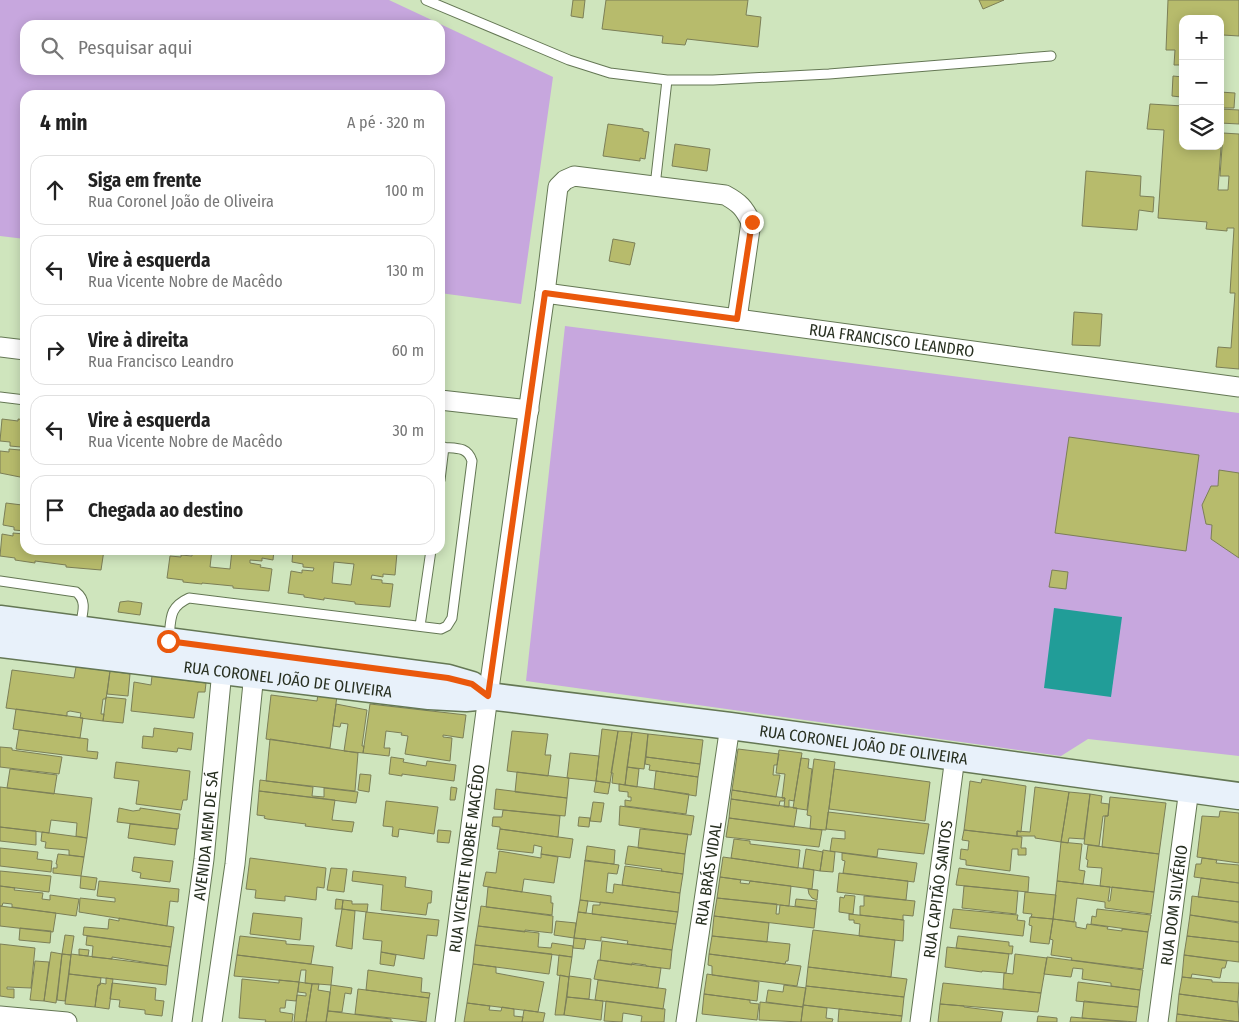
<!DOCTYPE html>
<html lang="pt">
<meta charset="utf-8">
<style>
:root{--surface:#fff;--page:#f6f6f6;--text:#222;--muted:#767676;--line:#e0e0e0}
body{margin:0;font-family:"Fira Sans Condensed",sans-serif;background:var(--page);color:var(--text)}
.controls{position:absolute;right:15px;top:15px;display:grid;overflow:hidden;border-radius:10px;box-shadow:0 2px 12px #0003}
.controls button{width:45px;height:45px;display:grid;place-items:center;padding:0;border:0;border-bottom:1px solid var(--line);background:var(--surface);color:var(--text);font:25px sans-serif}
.stop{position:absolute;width:15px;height:15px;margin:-11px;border:4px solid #ea580c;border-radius:50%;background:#fff}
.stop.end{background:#ea580c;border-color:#fff;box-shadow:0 1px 5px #0008}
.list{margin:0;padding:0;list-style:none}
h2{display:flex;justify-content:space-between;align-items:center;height:65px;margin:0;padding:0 20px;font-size:21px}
h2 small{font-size:16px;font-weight:400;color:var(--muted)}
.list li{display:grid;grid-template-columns:32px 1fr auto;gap:15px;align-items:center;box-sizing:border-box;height:70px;margin:0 10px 10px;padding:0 10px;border:1px solid var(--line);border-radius:15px}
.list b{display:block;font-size:19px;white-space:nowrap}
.list p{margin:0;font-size:16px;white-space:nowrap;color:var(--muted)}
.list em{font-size:16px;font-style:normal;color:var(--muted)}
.icon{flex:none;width:28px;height:28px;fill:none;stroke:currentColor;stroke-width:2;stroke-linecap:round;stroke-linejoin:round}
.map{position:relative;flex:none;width:1239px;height:1022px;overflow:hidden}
.search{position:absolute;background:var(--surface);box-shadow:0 2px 12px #0003;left:20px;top:20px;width:425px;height:55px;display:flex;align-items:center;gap:12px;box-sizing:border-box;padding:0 18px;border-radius:15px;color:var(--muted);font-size:19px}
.panel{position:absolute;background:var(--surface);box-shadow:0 2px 12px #0003;left:20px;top:90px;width:425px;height:465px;border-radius:15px}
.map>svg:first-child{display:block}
.green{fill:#c7a7de;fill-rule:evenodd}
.water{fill:#219d98}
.building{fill:#b7bb6c;stroke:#7c7f57;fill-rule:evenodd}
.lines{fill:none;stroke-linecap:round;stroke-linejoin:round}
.lane-casing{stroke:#647754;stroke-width:11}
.street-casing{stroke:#647754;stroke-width:21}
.secondary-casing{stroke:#647754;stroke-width:29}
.lane{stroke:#fff;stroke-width:9}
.street{stroke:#fff;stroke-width:19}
.secondary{stroke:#e8f1fa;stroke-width:26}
.route{stroke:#ea580c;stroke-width:6}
.labels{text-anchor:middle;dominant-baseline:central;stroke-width:4.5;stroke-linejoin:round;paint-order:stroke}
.street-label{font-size:16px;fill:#283021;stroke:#fcfefa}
</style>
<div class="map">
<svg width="1239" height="1022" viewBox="0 0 1239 1022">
<rect width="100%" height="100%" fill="#cfe5bd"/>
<!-- green -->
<path class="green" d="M0 0H389L553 77 521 304 440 293V95H25V239L0 236ZM25 25H440V70H25Z
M565 326 1239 413V756L1088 739 1061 756 526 681Z"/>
<!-- water -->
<path class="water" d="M1054 608 1122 617 1111 697 1044 688Z"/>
<!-- building -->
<path class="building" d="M573 0H585L583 18 571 16Z
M606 0H748L746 15 761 17 758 47 687 39 685 45 662 43 663 36 602 29Z
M979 0H1004L983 9Z
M1168 0H1239V36L1223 35 1222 52H1220V19H1183V65H1174L1175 50H1166Z
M1183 72V105H1181V97L1172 96 1173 76 1183 77Z
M1220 92 1235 93 1234 108H1220Z
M1150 104 1183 106V146L1221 147 1218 190H1228L1229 176H1220L1223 133 1239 134V369L1216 367 1218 347 1231 348 1235 293H1230L1234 228H1227V231L1206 229 1207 222 1158 218 1164 130 1147 129Z
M1220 109 1239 110V124L1220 123Z
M608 124 643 129V131L649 132 645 159 640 158V161L603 156Z
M675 144 710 149 707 171 672 166Z
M1086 171 1141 176 1140 196 1154 197 1153 212 1139 210 1137 230 1082 226Z
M613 239 635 243 630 265 609 261Z
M1074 312 1102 314 1100 346 1072 345Z
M2 419 18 421V419L25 420V478L0 473V451L9 452V449L20 450 21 447 10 446V442L0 441Z
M1069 437 1199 455 1186 551 1055 533Z
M1219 470 1239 473V558L1211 539 1212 525 1206 524 1202 505 1211 486H1218Z
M6 503 22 505V503L25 504V550H104L101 570 66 567V565L35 561V563L15 560V558L0 556 2 534 13 536V533L24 534 25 531 14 530V527L3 525Z
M182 550H212L210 567 230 569 232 550H274L273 560 262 558V561L250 560V563L261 565 260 567 272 569 269 591 233 588V586L202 583V584L183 582V580L167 578 170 556 181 557V555L192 556V552L181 551Z
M293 550H381V552L397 553 395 575 383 574V577L372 575 371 579 382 580V583L393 584 390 607 355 604V602L324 598V600L304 597V595L288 593 291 571 302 573V570L313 571 314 568 303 567V564L292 562ZM334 562 354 564 351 585 332 583Z
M1052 570 1068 572 1066 589 1049 587Z
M128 601 142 603 140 615 118 612 120 602Z
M76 667 110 671 106 699H103L101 714H104L103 721 80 718 81 713 70 711 67 712V716L6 708 12 670 74 678Z
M110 671 130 674 128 696 107 694Z
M152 676 206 683 205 692H198L194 718 131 711 134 682 151 685Z
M318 694 337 696 330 748 266 739 271 695 317 701Z
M106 697 126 699 123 723 103 721Z
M336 704 367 710 362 746H364L363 753 344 751 348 724 341 723 340 727 333 726Z
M370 704 466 715 463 738 443 735V737L452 738 450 761 405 754 408 736 401 735 402 733 386 731 384 748H390L389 756 363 753Z
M16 709 83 718 80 738 13 729Z
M154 728 193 733 191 750 178 748 177 752 142 748 143 736 153 737Z
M602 729 618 731 610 783 596 781Z
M19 730 88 739 87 751 98 752 97 759 16 749Z
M512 731 548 734 545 755H551L548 776 507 771Z
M618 731 632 732 625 785 612 783 613 773H611Z
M632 732 648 734 644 769 627 767Z
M648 734 703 740 700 764 646 757Z
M270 739 358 753 355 791 266 781Z
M0 747 12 748V750L62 757 59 774 0 767Z
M738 749 779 754 777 765H774L773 775H780L776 797 732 790Z
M779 750 802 753 794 801 789 800V807H784L785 798H782L785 774 776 773Z
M570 753 599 756 596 781 567 778Z
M391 757 404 759 403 762 426 766 427 761 456 765 454 781 402 774V776L389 774Z
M646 757 700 764 698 777 649 770 650 765 645 764Z
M801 758 809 759 808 768 812 769 807 810 793 808Z
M814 759 835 762 826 830 810 829 811 816 807 815Z
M116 762 190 771 187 800H183L181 810 136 804 139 781 114 778Z
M627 767 639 769 637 787 625 785Z
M10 769 57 775 54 794 7 788Z
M834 769 930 782 925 821 829 809Z
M656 771 698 777 696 796 654 789Z
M517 772 569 778 567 798 515 792Z
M360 774 371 775 369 792 358 790Z
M982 779 1026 786 1021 832 1017 831V836L964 830 970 781 981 783Z
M260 780 313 787 312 796 324 797V788L358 792 356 803 259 791Z
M596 781 610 783 608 794 594 792Z
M619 784 689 794 686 814 625 806V800L631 801V797H628V792L619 791Z
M0 787 92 798 87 838 76 836 77 823 51 820 49 833 0 827Z
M451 787 457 788 455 800H450Z
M1035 787 1069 792 1061 842 1035 838V836H1017V831L1030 832Z
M496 789 567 798 565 816 494 809Z
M732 790 785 798 784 801H780L779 806 731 799Z
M259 791 335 800 332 820 354 822 352 832 305 826 306 824 267 819 264 818 265 816 257 815Z
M1069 792 1090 794 1084 839 1069 838 1068 843 1061 842Z
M1090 794 1102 796 1101 803 1109 804 1108 816H1103L1099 846 1084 844Z
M1110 797 1166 803 1159 854 1102 847 1105 816H1108Z
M731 799 797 808 794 827 729 818Z
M386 801 438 807 434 834 399 829 398 837 392 836 393 827 383 826Z
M593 802 604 803 601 822 590 821Z
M620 806 694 816 691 835 619 825Z
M119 808 133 811 140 810V808L180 814 178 829 117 822Z
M503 810 560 816 558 837 500 829V827L492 826 493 817H502Z
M1220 811 1239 813V863L1197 857 1202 816 1219 817Z
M828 812 929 824 924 854 878 849 877 857 830 851 832 838 845 839V831L826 829Z
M579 817 590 818 589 827 578 826Z
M729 818 822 830 819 847 726 837Z
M130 824 177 829 175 845 128 838Z
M0 827 36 831V845L0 841Z
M500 829 573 839 570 858 541 854 542 847 534 845 533 853 497 849Z
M640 829 688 834 685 854 638 848Z
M438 830 451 831 449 843 437 842Z
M964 830 1022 837 1021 848H1026V855H1018V849H1012L1010 871 966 865V860L960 859 961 849 968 850 969 841 962 840Z
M42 832 87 838 84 857 69 855V850L45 848 46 842 41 841Z
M734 839 750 841V844L800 850 798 868 731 858Z
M1061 842 1082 844 1079 870 1085 871 1083 884 1057 881Z
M1088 845 1159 854 1154 892 1100 886 1102 868 1087 867 1088 860 1086 859Z
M587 846 615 850 614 864 585 861Z
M628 846 685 854 683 874 661 871 662 869 625 864Z
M0 848 38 852 37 859 52 861 51 872 0 866Z
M806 849 823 852 820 871 803 868Z
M823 850 835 852 833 872 820 871Z
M499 851 541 858V854L558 857 554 883 524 879 522 892 483 886 486 872 496 873Z
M842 853 917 863 914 882 843 873 845 861 842 860Z
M58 854 84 857 81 876 53 873V868H57V864H56Z
M134 857 173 861 170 882 140 878 141 873 132 871Z
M723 857 814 870 812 889 720 877Z
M250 858 326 868 324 888 317 887 316 900 285 896V901L255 898 256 890 246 889Z
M1202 858 1217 860 1216 863 1239 865V883L1194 877 1196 864H1201Z
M585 860 619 865 617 874 608 873 606 892 613 893 614 884 680 893 678 912 580 900Z
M625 866 683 874 680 893 622 885Z
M331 868 347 869 344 892 327 890Z
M959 868 1029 877 1028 892 956 885Z
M0 871 51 876 49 892 0 886Z
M353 871 406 877 405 887 432 891 431 903H428L426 915 381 910 383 885 352 881Z
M839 873 908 881 906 900 837 892Z
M81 876 97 878 95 890 80 888Z
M720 877 741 880 740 883 749 884 750 881 791 886 789 906 717 898Z
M1201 878 1239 883V902L1198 897Z
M99 881 179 889 178 902 170 901 167 926 79 912 80 898 115 902V898L97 896Z
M1057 881 1110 887 1108 901H1110L1112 887 1154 892 1151 914 1105 908V902L1077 898 1074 922 1053 919Z
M0 886 15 888 14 890 43 893 42 899 50 900V895L79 899 76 916 12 907V904L3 903 2 906H0Z
M964 886 1018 891 1016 914 962 908Z
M488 887 551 896V903H553L552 915 486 907Z
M808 889 818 890 817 900 812 898 809 894Z
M1025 892 1056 895 1053 919 1031 917 1032 914 1023 913Z
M845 895 855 896 853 914 839 912 840 897 844 898Z
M864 896 915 901 913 916 903 915V920L860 915V906H864Z
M1192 896 1239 902V922L1190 915Z
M717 898 777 904 776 914H779L780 905 816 909 814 928 714 916Z
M336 899 343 900 342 909H335Z
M796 899 817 901 816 909 795 906Z
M343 900 352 901V904H368L367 912 342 909Z
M580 900 588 901 586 913 578 912Z
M600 902 678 912 676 924 592 914 593 905H600Z
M0 906 56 913 53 932 0 926Z
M481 906 553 916 552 933 525 930V932L478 926Z
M342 909 355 911 352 949 336 946Z
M953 909 1018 915 1017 920 1025 921 1023 936 950 928Z
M1097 909 1151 915 1148 932 1091 924 1092 916 1096 917Z
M366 912 439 920 437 936 427 935 424 959 381 952 382 941 363 939Z
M578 912 676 924 672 950 627 944 628 941 601 937V941L574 938Z
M253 913 302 918 300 940 250 934Z
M849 914 904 920 903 941 859 936 860 924 854 923V920H849Z
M1190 915 1239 923V942L1187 936Z
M714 916 769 923 767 942 712 936Z
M1030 917 1053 919 1049 944 1030 942 1032 926 1029 925Z
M119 918 174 927 171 947 83 935 84 927 108 929 109 919 119 921Z
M1053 919 1076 922V927L1086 929 1087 924 1108 927 1107 929 1122 931V929L1148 932 1143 969 1071 960 1072 958 1051 955 1053 940 1050 939Z
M556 921 576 923 574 938 554 935Z
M478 926 539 933 538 947 551 948 552 943 573 946 572 957 475 945Z
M20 928 51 931 50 943 19 940Z
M813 930 895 940 891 977 808 967Z
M65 935 74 936 71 955 62 954Z
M87 936 171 947 168 966 112 957V959L92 957 93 946 86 945Z
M240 936 286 941V944L314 946 311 964 237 955Z
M712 936 790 944 788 961H786L785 964 709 954Z
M958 936 1009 942V946H1013L1012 954 956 948Z
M1187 936 1239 942V962L1184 955Z
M574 938 586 939 584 949 573 948Z
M602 941 672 950 670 969 646 966V965L632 963V965L600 960Z
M0 944 35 948 31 988 7 987V989H14V998L0 996Z
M475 945 552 954 549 974 473 964Z
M947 947 1009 954 1006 973 982 971V972L945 967Z
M79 949 89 950 88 956 79 955Z
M51 952 62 954 56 1003 44 1001Z
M381 952 396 955 394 966 380 964Z
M62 954 71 955 65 1001 57 1000Z
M71 954 168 966 166 985 69 974Z
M709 954 801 966 797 986 712 975V966L708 965Z
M1015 954 1047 958 1041 993 1003 989 1004 973 1013 974Z
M237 955 333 967 331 985 305 983 306 970H301L299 982 234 976Z
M559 955 572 957 569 977 557 975Z
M1184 955 1227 961 1225 968H1222L1220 978 1192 974 1191 978 1182 977Z
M1047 957 1143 970 1140 990 1111 986V983L1082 979 1083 969 1073 968 1071 977 1044 974Z
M598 960 661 968 658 988 594 979Z
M35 961 49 962 44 1001 30 1000Z
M473 964 496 967V973L544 982 538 1012 467 1003Z
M808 967 907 979 904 997 806 986Z
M368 970 422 978 421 992 430 993 429 998 366 990Z
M69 974 101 978 100 985H98L95 1007 65 1004Z
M707 974 759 982 757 1001 704 994Z
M560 975 569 977 564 1015H555Z
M569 976 591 979 589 999 567 997Z
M1182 977 1212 980V982L1239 983 1238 1002 1179 994Z
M106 978 113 979 109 1009 95 1007 98 985H100V983L106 984Z
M242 979 279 983V980L299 982 296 1001 286 1000 285 1008H280V1012L293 1014 292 1022H265L266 1020 239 1018Z
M598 980 666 989 663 1009 595 1000Z
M299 982 312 984 306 1022H294L297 995 306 996V993L298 992Z
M1078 982 1140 990 1138 1007 1076 1001Z
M112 983 156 988 155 1000 164 1001 162 1016 145 1014V1010L119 1007 120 1000 110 999Z
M943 983 1041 993 1038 1012 940 1004Z
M312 984H319L318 990 330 992 326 1022H306Z
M331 985 352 988 351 994 345 993 342 1012 328 1011Z
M784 985 806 988 803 1007 766 1002 768 990 783 992Z
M806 986 904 997 902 1016 803 1005Z
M358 989 429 998 426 1022 355 1014Z
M704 994 750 1000V1003L759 1004 757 1020 702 1014Z
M1179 994 1238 1002 1239 1022 1177 1014Z
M567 997 603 1001 601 1020 564 1015Z
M606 1001 665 1009 664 1022H641L642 1016 623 1013 622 1022 604 1021Z
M1084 1001 1138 1007 1136 1022 1082 1018Z
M760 1002 803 1007 801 1022 759 1020Z
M467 1003 490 1006 489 1010 501 1011 502 1007 514 1009V1016L523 1017 522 1022H464Z
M940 1004 964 1006V1007L1003 1012 1001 1022H938Z
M803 1005 827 1008 826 1018 833 1019 832 1022H801Z
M839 1009 902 1016 901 1022H838Z
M524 1010 545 1013 543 1022H522Z
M328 1011 391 1019V1022H393H326Z
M1177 1014 1239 1022H1176Z
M1038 1016 1057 1018V1022H1037Z
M1071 1017 1082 1018 1127 1022H1070Z"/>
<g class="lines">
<!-- lane casing -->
<g class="lane-casing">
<path id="lane" d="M426 0 569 60 610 73 667 80H713L829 74 1051 56
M655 186 667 80
M0 397 25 400
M440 480 444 447
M0 581 76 592C88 601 82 614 80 627
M420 626 431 550
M169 638C171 618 169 607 189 598L441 629 447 626 452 618 472 461C467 445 454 449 440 447"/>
</g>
<!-- street casing -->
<g class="street-casing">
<g id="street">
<path id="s1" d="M545 293 1239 387"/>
<path d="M0 347 25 350"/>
<path d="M440 400 529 410"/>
<path d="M0 1016 67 1022"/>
<path id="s2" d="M182 1022 204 859 223 660"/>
<path d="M212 1022 235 864 255 663"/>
<path id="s3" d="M445 1022 488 696 545 293 558 187 565 180 574 176 725 195C740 203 744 208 751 222L737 319"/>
<path id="s4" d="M686 1022 730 726"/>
<path id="s5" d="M920 1022 955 757"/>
<path id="s6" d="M1158 1022 1189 789"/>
</g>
</g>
<!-- secondary casing -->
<g class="secondary-casing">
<g id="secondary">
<path d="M0 619 448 678 472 685 483 693"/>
<path id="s7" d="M0 644 429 696 466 698 488 696 730 726 1239 796"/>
</g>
</g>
<!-- lane -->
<use href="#lane" class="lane"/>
<!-- street -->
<use href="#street" class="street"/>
<!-- secondary -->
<use href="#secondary" class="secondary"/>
</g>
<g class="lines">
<!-- route -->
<path class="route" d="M168 641 448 678 472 684 488 696 545 293 737 319 752 222"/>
</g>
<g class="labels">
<!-- street labels -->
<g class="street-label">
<text stroke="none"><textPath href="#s1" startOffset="350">RUA FRANCISCO LEANDRO</textPath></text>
<text stroke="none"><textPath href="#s7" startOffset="290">RUA CORONEL JOÃO DE OLIVEIRA</textPath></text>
<text stroke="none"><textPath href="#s7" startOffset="870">RUA CORONEL JOÃO DE OLIVEIRA</textPath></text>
<text stroke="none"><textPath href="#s2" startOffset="188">AVENIDA MEM DE SÁ</textPath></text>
<text stroke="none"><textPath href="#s3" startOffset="165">RUA VICENTE NOBRE MACÊDO</textPath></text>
<text stroke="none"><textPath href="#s4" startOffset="150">RUA BRÁS VIDAL</textPath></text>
<text stroke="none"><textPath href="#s5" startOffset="134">RUA CAPITÃO SANTOS</textPath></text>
<text stroke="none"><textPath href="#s6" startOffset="118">RUA DOM SILVÉRIO</textPath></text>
</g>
</g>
</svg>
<div class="controls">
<button>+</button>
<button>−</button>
<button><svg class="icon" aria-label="layers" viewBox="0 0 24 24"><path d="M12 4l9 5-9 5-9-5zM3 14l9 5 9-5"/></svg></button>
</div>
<div class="stop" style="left:168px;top:641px"></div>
<div class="stop end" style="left:752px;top:222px"></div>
<div class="search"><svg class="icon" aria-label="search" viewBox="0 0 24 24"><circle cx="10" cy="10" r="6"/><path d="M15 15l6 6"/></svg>Pesquisar aqui</div>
<section class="panel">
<h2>4 min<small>A pé · 320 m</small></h2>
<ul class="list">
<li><svg class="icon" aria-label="ahead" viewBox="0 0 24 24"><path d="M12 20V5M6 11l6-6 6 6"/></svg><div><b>Siga em frente</b><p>Rua Coronel João de Oliveira</p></div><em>100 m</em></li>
<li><svg class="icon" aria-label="left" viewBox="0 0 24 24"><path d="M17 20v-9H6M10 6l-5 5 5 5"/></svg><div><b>Vire à esquerda</b><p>Rua Vicente Nobre de Macêdo</p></div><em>130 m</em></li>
<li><svg class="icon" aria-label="right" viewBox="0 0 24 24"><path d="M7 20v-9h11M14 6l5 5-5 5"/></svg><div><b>Vire à direita</b><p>Rua Francisco Leandro</p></div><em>60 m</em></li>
<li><svg class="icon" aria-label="left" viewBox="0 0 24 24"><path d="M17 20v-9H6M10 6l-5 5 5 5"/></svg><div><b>Vire à esquerda</b><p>Rua Vicente Nobre de Macêdo</p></div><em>30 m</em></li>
<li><svg class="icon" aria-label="arrive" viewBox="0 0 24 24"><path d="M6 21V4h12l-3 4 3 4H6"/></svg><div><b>Chegada ao destino</b></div></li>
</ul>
</section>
</div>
